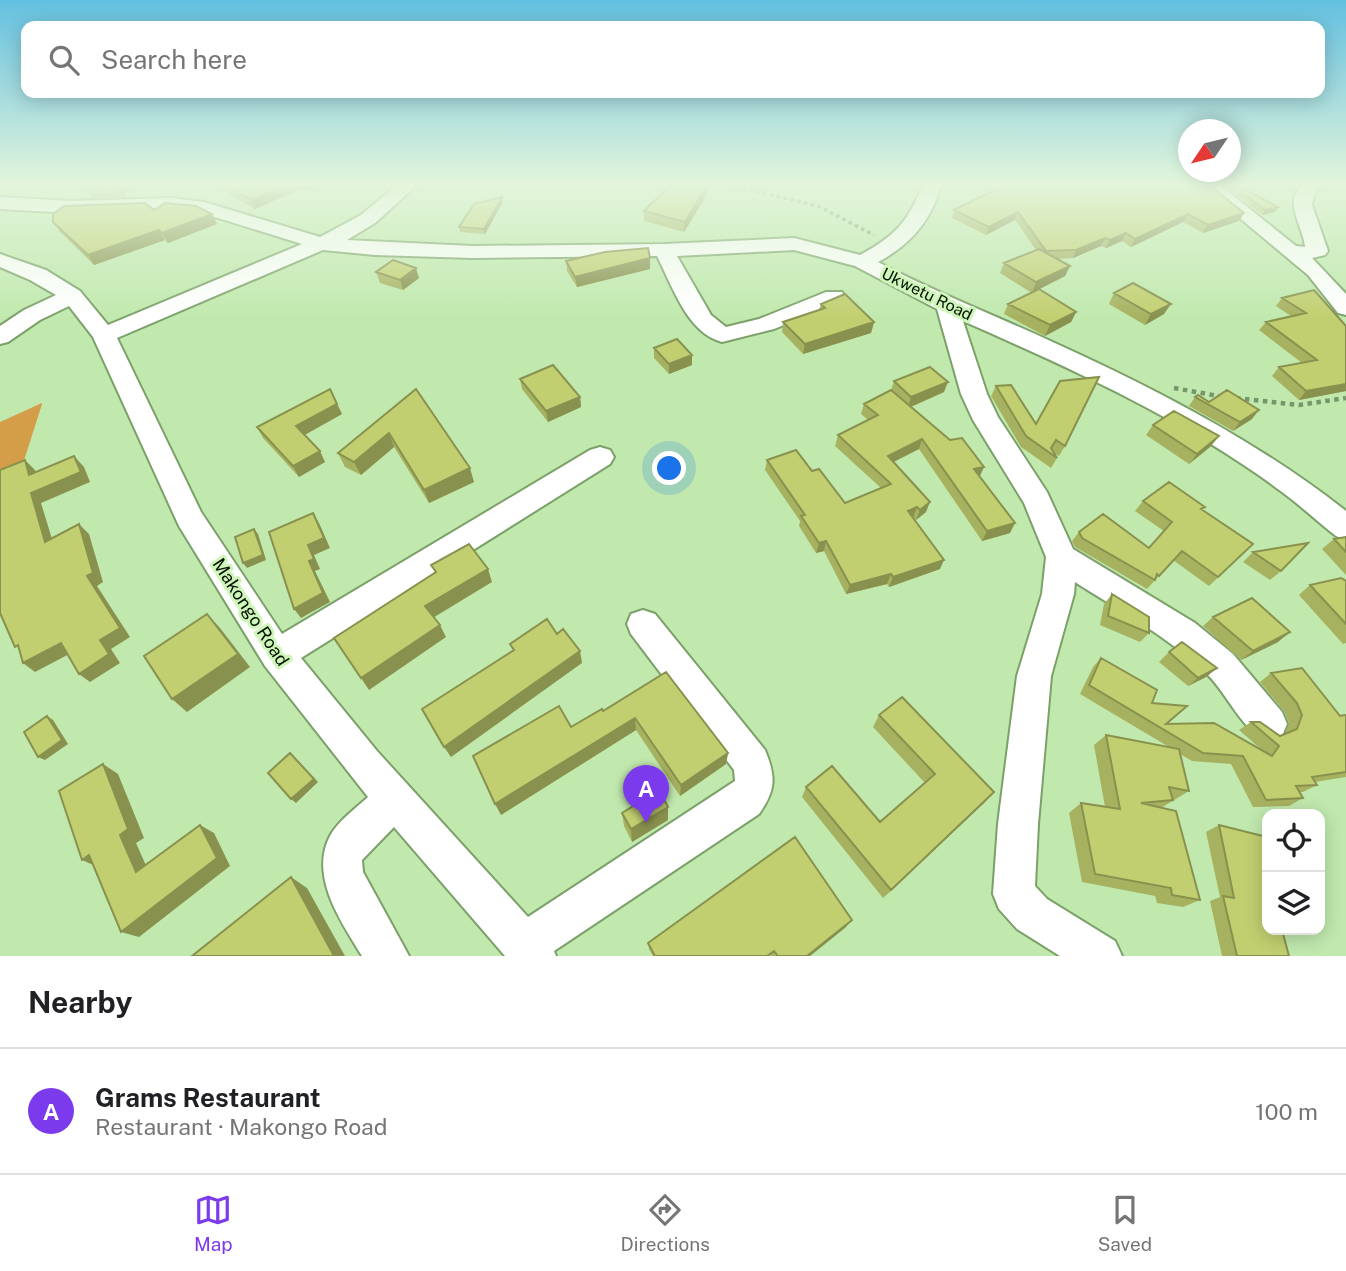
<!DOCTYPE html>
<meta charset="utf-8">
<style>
:root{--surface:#fff;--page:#f2f2f2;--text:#202124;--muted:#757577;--line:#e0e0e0;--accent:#7c3aed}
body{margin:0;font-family:"Public Sans",sans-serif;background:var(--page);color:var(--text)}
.controls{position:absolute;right:21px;bottom:21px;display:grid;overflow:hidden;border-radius:14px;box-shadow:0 4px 18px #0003}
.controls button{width:63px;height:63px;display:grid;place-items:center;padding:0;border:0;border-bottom:2px solid var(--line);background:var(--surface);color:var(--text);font:35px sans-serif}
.compass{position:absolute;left:1178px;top:119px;width:63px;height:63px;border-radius:50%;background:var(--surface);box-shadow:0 4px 18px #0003;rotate:235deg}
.you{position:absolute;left:670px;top:469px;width:24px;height:24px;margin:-18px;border:5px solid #fff;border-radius:50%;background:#1a73e8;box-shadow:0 0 0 10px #1a73e833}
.badge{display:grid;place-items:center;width:46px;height:46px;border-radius:50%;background:var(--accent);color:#fff;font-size:23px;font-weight:700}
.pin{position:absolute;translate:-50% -58px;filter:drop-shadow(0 2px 4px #0008)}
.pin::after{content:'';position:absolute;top:37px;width:24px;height:21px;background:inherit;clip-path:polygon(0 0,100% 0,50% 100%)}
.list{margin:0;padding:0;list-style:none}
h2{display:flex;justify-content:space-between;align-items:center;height:91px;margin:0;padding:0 28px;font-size:30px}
h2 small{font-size:23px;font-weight:400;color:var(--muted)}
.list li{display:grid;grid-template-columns:46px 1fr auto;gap:21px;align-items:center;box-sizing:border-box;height:126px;padding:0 28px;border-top:2px solid var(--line)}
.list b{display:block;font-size:26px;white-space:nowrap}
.list p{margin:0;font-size:23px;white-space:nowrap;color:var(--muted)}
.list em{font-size:23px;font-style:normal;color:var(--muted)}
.icon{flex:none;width:38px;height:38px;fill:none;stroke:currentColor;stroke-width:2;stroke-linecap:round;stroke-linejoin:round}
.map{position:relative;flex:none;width:1346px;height:956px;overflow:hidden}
.search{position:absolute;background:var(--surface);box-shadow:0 4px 18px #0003;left:21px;right:21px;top:21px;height:77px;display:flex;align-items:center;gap:18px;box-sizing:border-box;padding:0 24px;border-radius:14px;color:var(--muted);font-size:26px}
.sheet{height:217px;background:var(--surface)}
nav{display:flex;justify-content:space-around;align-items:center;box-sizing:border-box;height:98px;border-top:2px solid var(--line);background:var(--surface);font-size:19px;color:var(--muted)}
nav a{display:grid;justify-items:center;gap:4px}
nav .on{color:var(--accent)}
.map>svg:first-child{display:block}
.forest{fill:#d49d48}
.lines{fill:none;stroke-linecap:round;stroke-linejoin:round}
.minor-casing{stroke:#7ba069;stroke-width:4}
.path-far1{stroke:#77956a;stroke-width:3.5;stroke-dasharray:3.5 3.5;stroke-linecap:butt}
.path{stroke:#77956a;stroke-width:4.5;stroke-dasharray:4.5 4.5;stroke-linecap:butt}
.minor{fill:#fff;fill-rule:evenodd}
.wall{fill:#a7b260}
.shaded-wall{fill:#88914e}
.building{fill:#c2cf70;stroke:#88914e;stroke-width:2}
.labels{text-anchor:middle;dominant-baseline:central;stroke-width:6;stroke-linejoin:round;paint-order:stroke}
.far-street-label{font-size:16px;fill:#051201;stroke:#cef6ba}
.street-label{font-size:18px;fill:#051201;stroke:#cef6ba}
</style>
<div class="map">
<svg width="1346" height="956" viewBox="0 0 1346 956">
<rect width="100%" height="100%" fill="#c1e9ae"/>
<!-- forest -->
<path class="forest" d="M42 403V404L0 536V422Z"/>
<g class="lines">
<!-- minor casing -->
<g class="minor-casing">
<path id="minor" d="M397 185H417L375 223 347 240 473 246 664 244 794 238 860 255C896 236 908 221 923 185H941C932 220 910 245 878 262 936 293 997 316 1057 344 1158 390 1258 442 1346 511V540L1336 536C1318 522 1301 506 1282 492 1186 420 1072 369 963 321L987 394 998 417 1047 492 1073 549 1195 623 1233 654 1282 712 1287 724 1282 736 1269 742C1241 730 1229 696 1208 675 1169 637 1120 611 1075 582L1074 594 1051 676 1038 824 1035 886 1047 899 1115 941 1122 956H1060L1017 929 999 909 993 894 998 824 1017 676 1042 594 1046 557 1024 503 973 420 961 394 937 309 855 266 794 250 677 256 711 315 726 327 759 319 826 292H842L845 297 842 302 774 329 722 342C687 333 672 285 657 256L473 258 375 255 323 250 117 338 201 512 282 634 590 450 600 447 610 450 614 457 610 464 301 658 377 751 528 917 735 781 734 770 631 634 627 624 631 614 643 610 655 614 765 750C776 777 776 790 759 814L554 951 556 956H505L394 827 362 860 363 872 409 956H362C341 922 309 876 330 836 338 821 355 809 368 797L265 666 179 526 93 337 69 306 40 320 8 342 0 344V326L24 310 56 295 30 280 0 267V254L46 270 80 291 108 325 302 244 202 213 171 210 71 213 0 209V197L71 201 171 198 204 202 320 237 361 215Z
M1200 185H1220L1296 246 1305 247C1304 228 1281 200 1304 185H1324L1314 194 1312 205 1328 251 1325 255 1312 258 1346 294V315L1338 313 1308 275Z"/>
</g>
<!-- path-far1 -->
<path class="path-far1" d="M729 185 818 206 874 235"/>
<!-- path -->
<path class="path" d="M1174 388 1224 397
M1236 398 1299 405 1346 398"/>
<!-- minor -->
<use href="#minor" class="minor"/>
</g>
<!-- wall -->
<path class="wall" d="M213 185H317L305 191 301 189 255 209Z
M1224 185H1237L1278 207 1275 212 1262 215Z
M132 186 124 193 126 197 92 198 86 188Z
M708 193 684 232 644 221V211Z
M503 202 485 234 460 232 459 227Z
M154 210 217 224 168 243 165 240 94 265 60 232 53 222Z
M954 210 1244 213 1239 221 1203 233 1183 222 1131 247 1122 241 1106 248 1101 246 1073 258 1057 259 1070 266 1065 276 1035 291 1076 312 1071 322 1045 336 1004 314 1008 304 1032 293 1000 273 1004 263 1036 250 1015 220 986 235 952 218Z
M650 258V269L577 287 567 271 566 261Z
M376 272 419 278 403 290 380 283Z
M1114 293 1164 314 1145 325 1109 304Z
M1282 298 1346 326V391L1299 400 1272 376 1279 367 1302 363 1259 330 1266 322 1291 316 1276 306Z
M821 304 874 322 871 333 803 354 782 332 783 322 819 310Z
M654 348 692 365 669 374 654 358Z
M520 379 580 397 581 407 548 422 522 389Z
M894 381 944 392 911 407 979 477 1010 533 982 541 919 449 894 462 926 512 916 520 913 518 940 569 889 587 887 584 846 594 824 551 816 553 799 526 800 521 765 470 767 460 812 471 845 503 881 488 835 446 838 435 868 420 861 414 864 404 891 390Z
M996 386 1036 424 1065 446 1059 456 1054 453 1057 458 1051 468 1021 447 991 396Z
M416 389 474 482 429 503 394 447 361 475 345 467 338 453Z
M1195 397 1209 402 1252 419 1233 431 1189 406Z
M337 404 342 414 304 435 325 462 299 477 263 438 257 427Z
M1153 425 1219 436 1210 447 1189 464 1146 435Z
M1143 501 1205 507 1202 510 1253 544 1209 586 1173 560 1147 589 1075 547 1072 541 1079 532 1149 548 1164 531 1135 511Z
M1346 537V575L1322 549 1334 539Z
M1253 552 1281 571 1270 580 1243 562Z
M1346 581V643L1343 644 1299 595 1310 585Z
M1112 594 1149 633 1140 642 1100 625 1104 604Z
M1213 617 1278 642 1241 660 1203 626Z
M1169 652 1217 668 1206 677 1188 686 1159 662Z
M1101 658 1152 703 1166 724 1263 751 1239 730 1251 722 1280 736 1285 734 1289 723 1284 711 1260 682 1271 673 1340 716H1346V777L1315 782 1317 785 1303 792H1299L1303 798 1289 806 1253 807 1231 764 1192 761 1180 754 1189 791 1161 808 1200 900 1183 907 1157 903 1155 896 1082 882 1069 813 1081 803 1105 807 1094 745 1106 735 1169 747 1080 694 1093 667Z
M666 672 728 753 726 764 680 796 636 730 501 815 571 727 603 711Z
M879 715 984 803 883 898 802 797 806 787 880 822 925 783 873 727Z
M622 813 668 820 632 842 624 826Z
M1219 825 1267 930 1289 956H1222L1210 901 1220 897 1206 832Z
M846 927 810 956H653L649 949 648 943Z"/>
<!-- shaded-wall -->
<path class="shaded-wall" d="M117 185H131L132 186 124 193 121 187Z
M286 185H299L301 189 255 209 251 200Z
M302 185H317L305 191Z
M707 185H708V193L684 232 685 222Z
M502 197 503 202 485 234 484 229Z
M1278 207 1275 212 1262 215 1265 210Z
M1018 212 1015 220 986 235 989 227Z
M1244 213 1239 221 1203 233 1208 225Z
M212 214 217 224 168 243 162 233Z
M1188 214 1183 222 1131 247 1135 239Z
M159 230 165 240 94 265 88 255Z
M1126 233 1122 241 1106 248 1110 240Z
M1105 238 1101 246 1073 258 1076 250Z
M650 258V269L577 287 575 277Z
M1070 266 1065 276 1032 293 1036 282Z
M416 268 419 278 403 290 400 280Z
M1171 304 1164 314 1145 325 1151 314Z
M1076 312 1071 322 1045 336 1050 325Z
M874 322 871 333 803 354 805 344Z
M692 355V365L669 374V364Z
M948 382 944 392 908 408 911 397Z
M1346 384V391L1299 400 1306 391Z
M580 397 581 407 548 422 546 411Z
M337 404 342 414 301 437 296 426Z
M1259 410 1252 419 1233 431 1240 422Z
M389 433 394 447 361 475 354 462Z
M1219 436 1210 447 1189 464 1197 454Z
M922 439 919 449 885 466 888 456Z
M320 451 325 462 299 477 293 466Z
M74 456 84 467 90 482 41 503 56 552 45 542 31 493Z
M25 460 35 470 39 485 29 475Z
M984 467 979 478 974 469Z
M470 468 474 482 429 503 424 490Z
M930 502 926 512 916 520 920 510Z
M917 507 913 518 908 511Z
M313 513 319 523 330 548 314 555 320 569 315 571 330 602 301 618 294 609 309 561 308 545Z
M1015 523 1010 533 982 541 987 531Z
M79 524 89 534 103 582 97 586 130 637 111 649 120 663 90 682 79 674 100 640 87 576Z
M254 529 258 534 266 560 247 568 243 563Z
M826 541 824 551 816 553 819 543Z
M944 560 940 569 889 587 893 577Z
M488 569 492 582 431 619 425 606Z
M891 574 887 584 846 594 850 585Z
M207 614 220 628 250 667 187 712 172 699Z
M440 625 446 637 369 690 361 678Z
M1290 632 1278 642 1241 660 1253 651Z
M61 643 73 652 35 672 23 663Z
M580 651 582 663 451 757 444 747Z
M1217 668 1206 677 1188 686 1198 678Z
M47 716 53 720 68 744 45 760 38 757Z
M635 718 636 730 501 815 495 804Z
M290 753 318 782 296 803 291 799Z
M728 753 726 764 680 796 681 785Z
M103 764 118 774 144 838 136 843 152 879 136 872 120 835Z
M994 792 984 803 883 898 891 890Z
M668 807V820L632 842 631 829Z
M200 825 214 833 230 866 139 937 121 932Z
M89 855 100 868 82 860Z
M291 877 307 888 345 956H334Z
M852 920 846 927 810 956H807Z"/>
<!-- building -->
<path class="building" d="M90 185H117L121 187 86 188Z
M225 185H286L251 200Z
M671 185H707L685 222 644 211Z
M1011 185H1209L1244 213 1208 225 1188 214 1135 239 1126 233 1110 240 1105 238 1076 250 1046 251 1018 212 989 227 954 210 988 193Z
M1233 185H1237L1278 207 1265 210Z
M502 197 484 229 459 227 474 204Z
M145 203 154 210 165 203 196 206 212 214 162 233 159 230 88 255 53 222V214L64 206Z
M648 248 650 258 575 277 566 261 605 252Z
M1039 249 1070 266 1036 282 1004 263Z
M393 260 416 268 400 280 376 272Z
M1133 283 1171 304 1151 314 1114 293Z
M1039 289 1076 312 1050 325 1008 304Z
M1314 290 1346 326V384L1306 391 1279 367 1317 360 1266 322 1306 313 1282 298Z
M845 294 874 322 805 344 783 322 825 308 821 304Z
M677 339 692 355 669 364 654 348Z
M553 365 580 397 546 411 520 379Z
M930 367 948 382 911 397 894 381Z
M1099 377 1065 446 1056 440 1051 448 1057 458 1026 436 996 386 1011 385 1036 424 1060 381Z
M330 389 337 404 296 426 320 451 293 466 257 427Z
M416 389 470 468 424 490 389 433 354 462 338 453Z
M891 390 950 440 962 438 984 467 974 469 1015 523 987 531 922 439 888 456 930 502 920 510 917 507 908 511 944 560 893 577 891 574 850 585 826 541 819 543 801 516 805 515 767 460 796 450 812 471 819 469 845 503 891 484 838 435 878 415 864 404Z
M1227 390 1259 410 1240 422 1195 397 1198 395 1209 402Z
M1174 411 1219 436 1197 454 1153 425Z
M74 456 81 472 31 493 45 542 79 524 93 573 87 576 120 628 100 640 109 654 79 674 61 643 23 663 18 645 15 647 0 613V470L25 460 29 475Z
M1169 482 1205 507 1201 509 1253 544 1218 577 1182 551 1159 576 1157 574 1155 580 1082 538 1079 532 1103 514 1149 548 1172 522 1143 501Z
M313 513 324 538 308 545 314 559 309 561 323 593 294 609 269 532Z
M254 529 263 555 243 563 235 537Z
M1346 537V552L1334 539Z
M1308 543 1281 571 1253 552Z
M469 544 488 569 425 606 440 625 361 678 334 638 436 572 431 565Z
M1341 578 1346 581V624L1310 585Z
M1112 594 1149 617V633L1108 616Z
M1252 598 1290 632 1253 651 1213 617Z
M207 614 238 654 172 699 144 656Z
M547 619 557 634 563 629 580 651 444 747 422 709 514 650 510 644Z
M1182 642 1217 668 1198 678 1169 652Z
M1101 658 1157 690 1152 703 1187 706 1166 724 1214 723 1272 756 1279 746 1251 722H1260L1280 736 1297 729 1302 715 1297 703 1271 673 1302 668 1340 716 1345 715 1346 716V772L1312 777 1317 785 1296 786 1303 798 1266 800 1243 756 1203 753 1089 685Z
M666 672 728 753 681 785 635 718 495 804 473 756 559 706 571 727 602 709 603 711Z
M902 697 994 792 891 890 806 787 832 766 880 822 935 774 879 715Z
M47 716 62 740 38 757 24 732Z
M1106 735 1179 749 1189 791 1169 787 1173 800 1141 803 1176 811 1200 900 1172 895 1171 888 1095 874 1081 803 1120 809Z
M290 753 314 779 291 799 268 773Z
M103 764 128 829 120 835 136 872 200 825 217 858 121 932 89 855 82 860 59 791Z
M659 790 668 807 631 829 622 813Z
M1219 825 1267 837V930H1282L1289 956H1237L1223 896 1234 898Z
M795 837 852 920 807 956H778L774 951 767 956H655L648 943Z
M291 877 334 956H192Z"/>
<!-- sky -->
<linearGradient id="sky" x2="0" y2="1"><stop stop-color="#63c0e0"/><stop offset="0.58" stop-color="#e3f5db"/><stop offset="1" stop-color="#e3f5db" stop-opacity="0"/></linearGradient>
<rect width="1346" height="318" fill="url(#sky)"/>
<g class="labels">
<!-- far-street labels -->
<g class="far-street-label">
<text transform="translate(927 294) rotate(26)">Ukwetu Road</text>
</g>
<!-- street labels -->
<g class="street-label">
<text transform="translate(251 612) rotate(57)">Makongo Road</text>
</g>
</g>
</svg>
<div class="controls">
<button><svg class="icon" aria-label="locate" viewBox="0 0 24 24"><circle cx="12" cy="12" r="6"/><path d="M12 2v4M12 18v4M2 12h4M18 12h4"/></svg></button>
<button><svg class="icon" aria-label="layers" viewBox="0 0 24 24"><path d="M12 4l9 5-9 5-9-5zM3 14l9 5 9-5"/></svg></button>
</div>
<svg class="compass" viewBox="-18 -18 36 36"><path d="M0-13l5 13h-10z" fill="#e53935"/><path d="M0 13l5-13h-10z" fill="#757577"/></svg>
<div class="you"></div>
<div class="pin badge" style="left:646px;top:823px">A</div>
<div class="search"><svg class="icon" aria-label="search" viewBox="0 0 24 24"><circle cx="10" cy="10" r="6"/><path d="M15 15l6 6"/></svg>Search here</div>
</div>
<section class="sheet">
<h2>Nearby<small></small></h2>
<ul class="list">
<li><span class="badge">A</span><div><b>Grams Restaurant</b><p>Restaurant · Makongo Road</p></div><em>100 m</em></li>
</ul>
</section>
<nav>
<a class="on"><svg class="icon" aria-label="map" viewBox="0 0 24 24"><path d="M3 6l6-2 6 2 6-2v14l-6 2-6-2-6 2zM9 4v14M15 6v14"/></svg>Map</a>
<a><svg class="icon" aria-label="directions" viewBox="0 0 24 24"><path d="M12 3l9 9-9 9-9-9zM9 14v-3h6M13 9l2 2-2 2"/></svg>Directions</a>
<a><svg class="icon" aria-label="saved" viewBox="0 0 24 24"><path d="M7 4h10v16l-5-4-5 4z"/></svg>Saved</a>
</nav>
